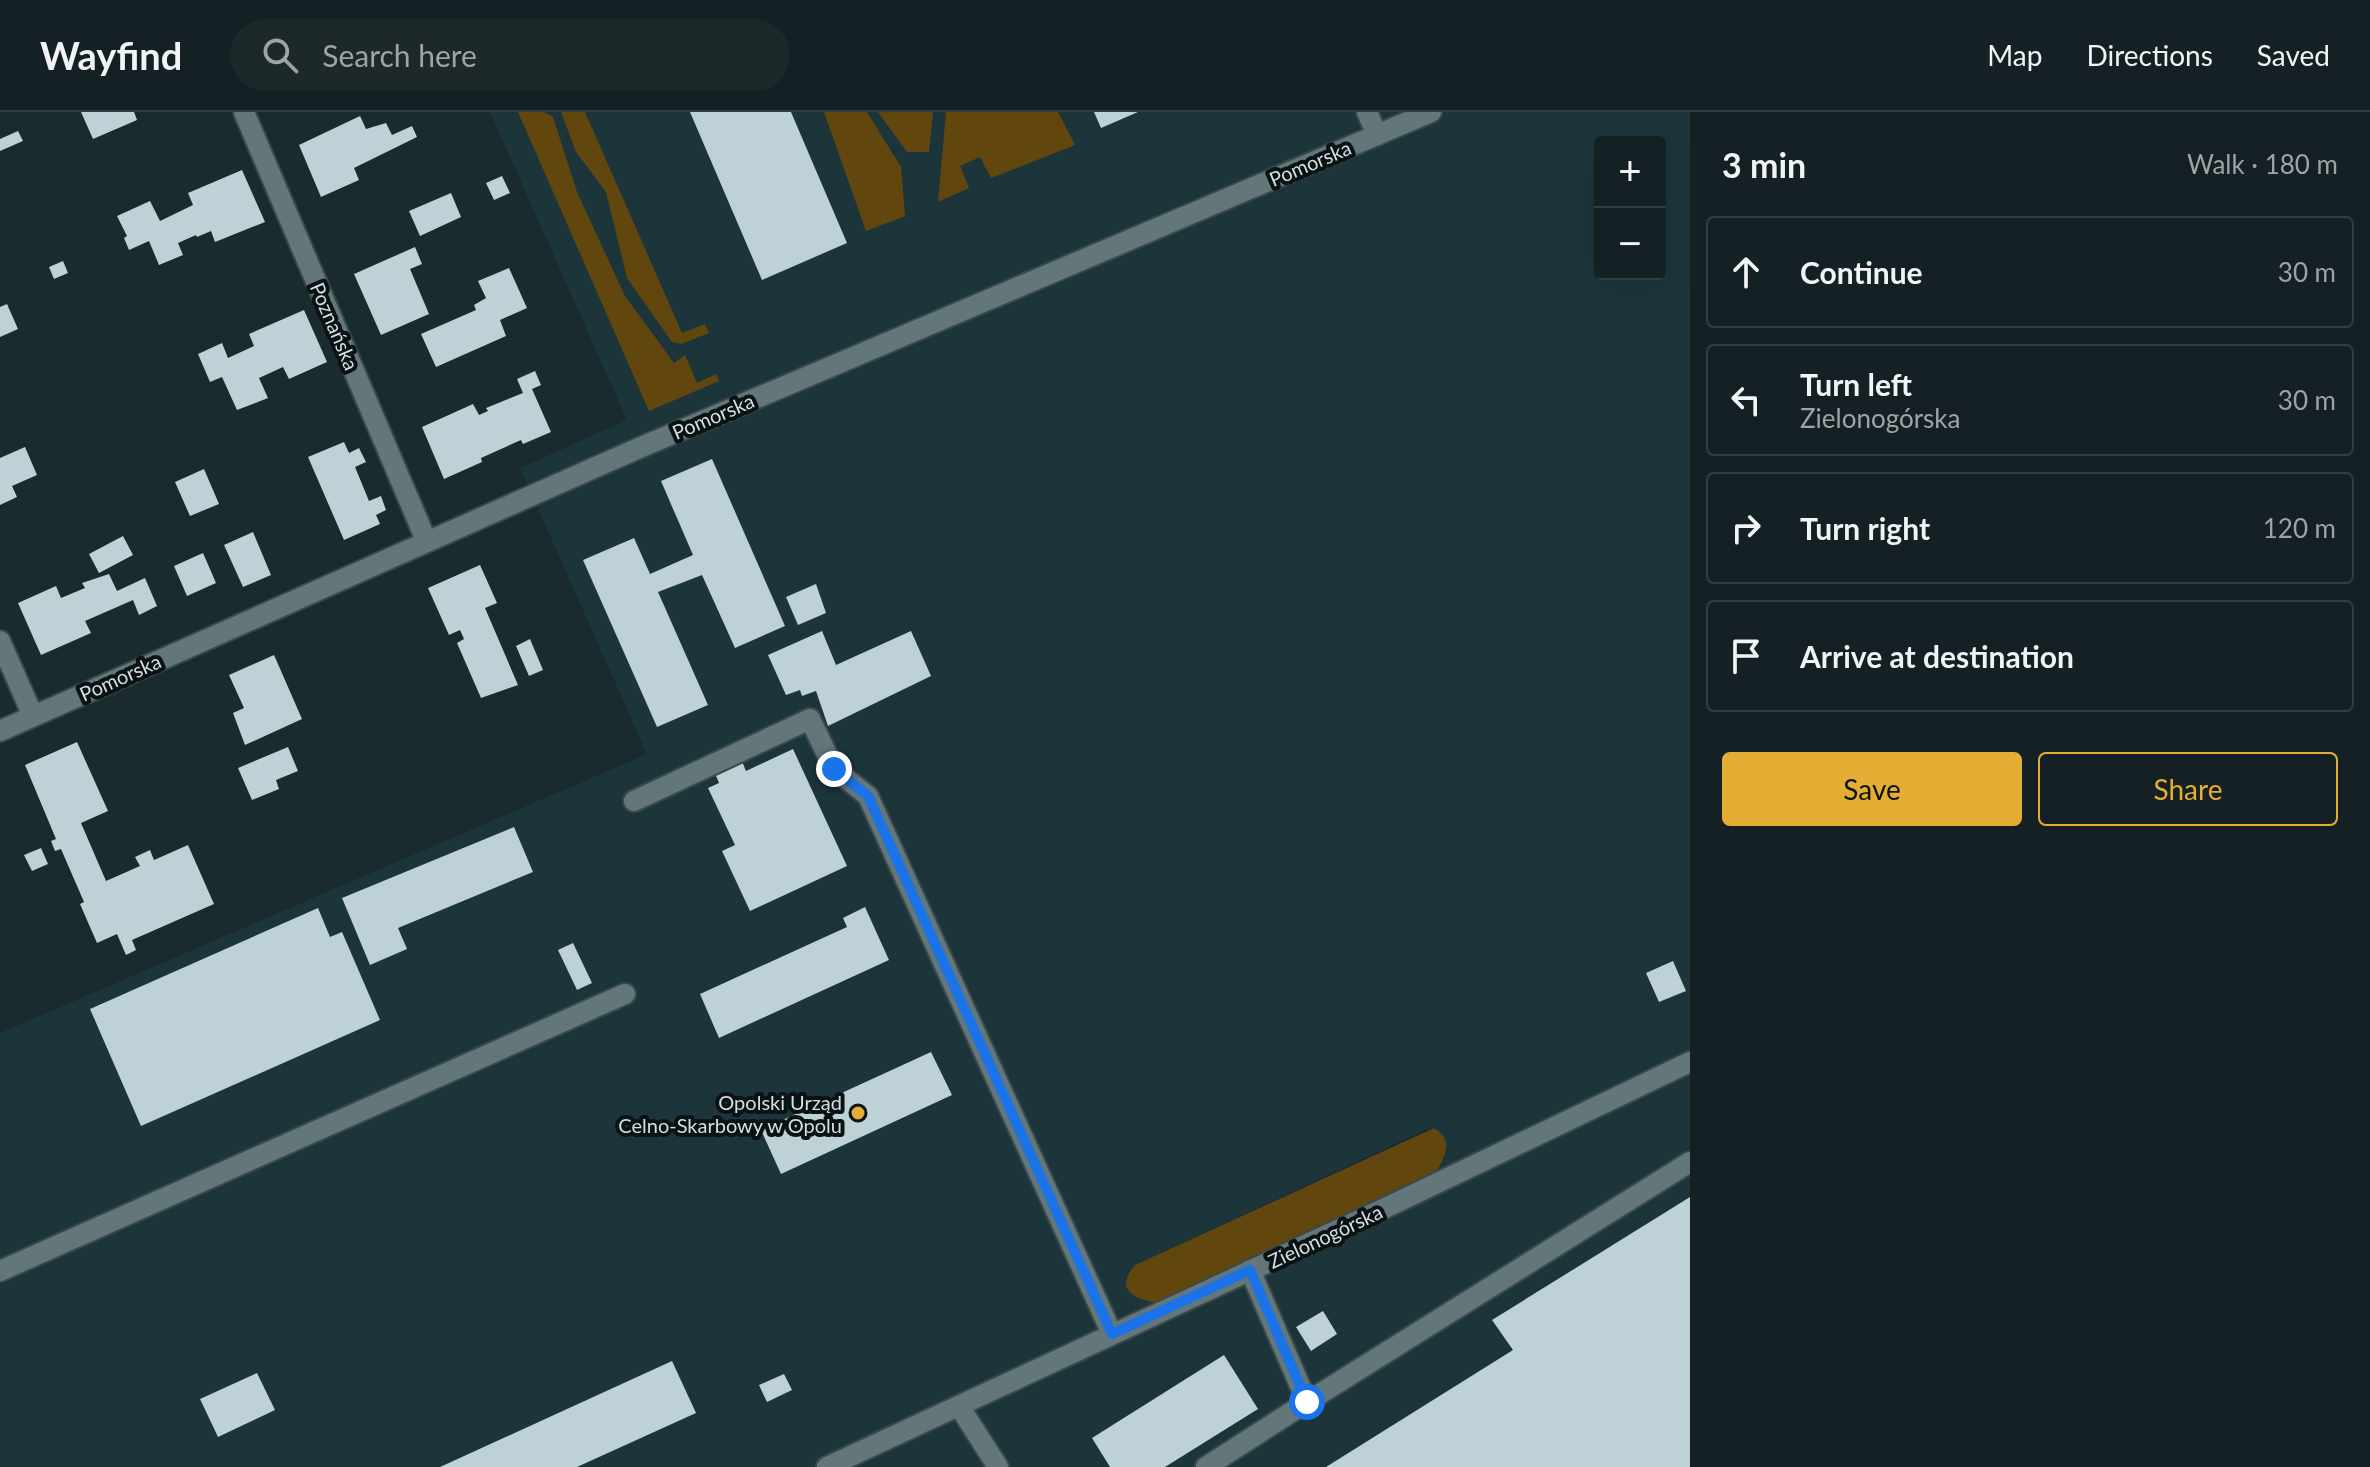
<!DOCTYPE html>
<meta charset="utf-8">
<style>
:root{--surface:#142023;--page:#1d282b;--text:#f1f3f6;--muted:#9da3a6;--line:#333e41;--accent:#e4ae35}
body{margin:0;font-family:Lato,sans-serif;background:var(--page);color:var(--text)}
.controls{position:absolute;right:24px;top:24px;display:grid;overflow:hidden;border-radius:8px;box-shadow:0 8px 32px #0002}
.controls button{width:72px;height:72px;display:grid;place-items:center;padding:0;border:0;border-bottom:2px solid var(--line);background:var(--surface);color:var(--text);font:40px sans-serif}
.stop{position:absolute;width:24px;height:24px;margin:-18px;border:6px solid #1a73e8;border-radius:50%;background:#fff}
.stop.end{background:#1a73e8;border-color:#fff;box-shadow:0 2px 8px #0008}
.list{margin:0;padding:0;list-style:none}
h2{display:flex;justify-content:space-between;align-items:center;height:104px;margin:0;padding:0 32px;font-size:34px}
h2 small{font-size:26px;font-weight:400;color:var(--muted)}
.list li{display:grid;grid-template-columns:52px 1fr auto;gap:24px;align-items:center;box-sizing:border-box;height:112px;margin:0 16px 16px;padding:0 16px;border:2px solid var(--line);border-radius:8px}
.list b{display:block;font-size:30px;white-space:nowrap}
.list p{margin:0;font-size:26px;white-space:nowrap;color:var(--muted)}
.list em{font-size:26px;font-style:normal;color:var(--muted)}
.actions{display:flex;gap:16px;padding:24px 32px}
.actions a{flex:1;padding:18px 0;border:2px solid var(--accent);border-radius:8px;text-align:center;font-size:28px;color:var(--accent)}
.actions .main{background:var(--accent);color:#111}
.icon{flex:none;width:44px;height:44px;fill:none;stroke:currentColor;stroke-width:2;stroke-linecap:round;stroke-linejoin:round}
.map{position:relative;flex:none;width:1690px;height:1355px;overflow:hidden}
header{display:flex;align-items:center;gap:48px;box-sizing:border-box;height:112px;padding:0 40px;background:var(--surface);border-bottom:2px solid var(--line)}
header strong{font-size:38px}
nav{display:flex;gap:44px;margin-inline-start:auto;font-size:28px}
.search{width:560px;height:72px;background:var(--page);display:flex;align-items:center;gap:20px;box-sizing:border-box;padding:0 28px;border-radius:44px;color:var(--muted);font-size:30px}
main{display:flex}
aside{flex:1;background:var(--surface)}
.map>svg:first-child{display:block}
.built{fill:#1c353b;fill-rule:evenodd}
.green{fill:#61470d}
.building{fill:#bdd1d6}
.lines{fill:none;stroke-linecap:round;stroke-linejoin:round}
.service-casing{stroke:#3a494c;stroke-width:24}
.minor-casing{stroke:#3a494c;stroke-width:24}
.service{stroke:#63767a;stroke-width:20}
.minor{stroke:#63767a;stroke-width:20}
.route{stroke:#1a73e8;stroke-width:10}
.poi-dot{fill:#e4ae35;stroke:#0b1214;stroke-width:3}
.labels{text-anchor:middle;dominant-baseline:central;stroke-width:8;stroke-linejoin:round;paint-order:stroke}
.street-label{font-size:20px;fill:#d5dfe2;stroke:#0b1214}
.poi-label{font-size:20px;fill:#d5dfe2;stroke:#0b1214;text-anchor:end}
</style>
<header>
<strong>Wayfind</strong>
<div class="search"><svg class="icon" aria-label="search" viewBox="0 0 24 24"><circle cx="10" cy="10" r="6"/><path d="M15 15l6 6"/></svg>Search here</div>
<nav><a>Map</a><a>Directions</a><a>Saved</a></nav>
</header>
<main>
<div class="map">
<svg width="1690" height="1355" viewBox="0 0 1690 1355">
<rect width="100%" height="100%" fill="#1a2b2f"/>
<!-- built -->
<path class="built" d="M490 0H1690V1355H0V921L647 642 520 356 627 308ZM1600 30H1660V162H1600ZM1434 1016 1447 1039 1442 1047 1129 1160 1135 1153 1425 1018Z"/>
<!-- green -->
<path class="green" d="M518 0H544L553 5 577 80 625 184 674 251 685 243 697 271 716 262 719 269 649 299Z
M561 0H585L682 221 705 212 709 221 681 232 672 230 627 166 606 80 576 40Z
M824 0H867L901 55 905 104 866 119Z
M878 0H933L929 40H907Z
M946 0H1058L1075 33 991 66 980 45 960 54 969 76 938 90Z
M1434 1016C1461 1032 1437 1056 1426 1076L1173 1194C1152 1190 1107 1186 1135 1153Z"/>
<!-- building -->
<path class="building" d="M81 0H134L137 8 93 27Z
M690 0H791L847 131 762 168Z
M1094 0H1138L1101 16Z
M360 4 366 17 386 11 392 23 412 14 417 25 354 56 359 68 321 85 299 33Z
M18 19 23 29 0 39V27Z
M242 58 265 110 215 130 211 119 197 125 196 123 178 131 183 143 159 153 149 129 129 138 124 126 127 124 117 104 150 89 160 109 193 93 188 81Z
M502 64 510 81 494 88 486 71Z
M451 81 461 105 420 124 409 99Z
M415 135 422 152 410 157 429 202 381 223 354 162Z
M63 149 68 161 54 167 49 155Z
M509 156 527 196 500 208 506 224 436 255 421 222 476 198 474 193 486 186 478 169Z
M7 192 18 217 0 225V195Z
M304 198 327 250 289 267 283 255 259 266 268 286 237 298 222 265 210 270 198 242 222 231 228 246 254 234 249 222Z
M535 259 541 273 532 277 551 320 523 332 521 328 481 346 482 350 444 367 422 315 473 292 479 303 488 299 486 296 523 281 517 267Z
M344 330 349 341 359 336 366 350 355 355 369 389 381 384 386 398 376 403 380 412 344 428 308 345Z
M25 335 37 363 12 374 17 385 0 393V346Z
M712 347 785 514 735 536 702 463 658 480 708 593 657 615 583 448 634 426 650 462 693 443 661 369Z
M204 357 219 392 190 404 175 370Z
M253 420 271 463 243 475 224 433Z
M123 424 133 443 99 461 89 442Z
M203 441 216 471 187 484 174 454Z
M480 453 497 491 485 496 518 573 481 586 457 531 464 527 460 518 449 523 428 476Z
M109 462 117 479 145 466 157 494 139 503 133 488 85 509 91 521 41 543 18 491 56 474 61 486 85 476 82 471Z
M816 472 826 501 798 513 786 485Z
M822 519 836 553 911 519 931 564 828 614 816 579 802 584 800 578 786 583 768 543Z
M530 527 543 558 529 564 516 534Z
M274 543 302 607 245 633 233 601 244 596 229 563Z
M77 630 108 699 81 711 106 769 140 754 135 745 150 738 154 748 188 733 214 792 132 828 136 838 126 843 117 822 97 831 80 792 84 790 61 737 55 739 51 729 56 727 25 653Z
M288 635 298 659 276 668 279 677 252 688 238 656Z
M793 637 847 754 750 799 722 739 735 733 708 676 719 671 714 659 741 647 746 659Z
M514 715 533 760 398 816 407 837 370 853 342 786Z
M41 736 48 752 32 759 24 743Z
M865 795 889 848 719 926 700 882 847 815 843 806Z
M318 796 330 825 342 820 380 908 141 1014 90 897Z
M573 831 592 871 577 878 558 838Z
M1673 849 1686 879 1659 890 1646 861Z
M931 940 952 983 781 1062 761 1018Z
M1690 1085V1355H1326L1513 1238 1492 1208Z
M1323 1199 1337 1222 1311 1239 1296 1215Z
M1224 1243 1258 1297 1165 1355H1110L1092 1326Z
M672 1249 696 1301 577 1355H440Z
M257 1261 275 1298 218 1325 200 1287Z
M784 1262 792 1278 767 1290 759 1273Z"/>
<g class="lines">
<!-- service casing -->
<g class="service-casing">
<path id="service" d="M1367 0 1377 23
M634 689 810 607 834 657 868 684 1112 1222
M0 1159 625 882
M1307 1290 1690 1050
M959 1294 998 1355
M1206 1355 1307 1290 1250 1158"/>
</g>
<!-- minor casing -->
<g class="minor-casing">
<path id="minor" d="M244 0 426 428
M0 529 33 604
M0 619 639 336 1431 0
M827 1355 1385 1096 1690 950"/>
</g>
<!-- service -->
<use href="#service" class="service"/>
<!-- minor -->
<use href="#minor" class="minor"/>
</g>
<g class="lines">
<!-- route -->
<path class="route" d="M834 657 868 684 1112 1222 1250 1158 1307 1290"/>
</g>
<!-- markers -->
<circle class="poi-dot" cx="858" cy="1001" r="8"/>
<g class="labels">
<!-- street labels -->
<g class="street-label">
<text transform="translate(1310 51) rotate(-23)">Pomorska</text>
<text transform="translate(335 214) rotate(67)">Poznańska</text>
<text transform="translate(713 304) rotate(-23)">Pomorska</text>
<text transform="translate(120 565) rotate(-24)">Pomorska</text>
<text transform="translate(1325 1124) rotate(-25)">Zielonogórska</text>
</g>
<!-- poi labels -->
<g class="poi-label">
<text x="842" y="990">Opolski Urząd<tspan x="842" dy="23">Celno-Skarbowy w Opolu</tspan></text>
</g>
</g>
</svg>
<div class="controls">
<button>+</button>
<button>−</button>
</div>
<div class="stop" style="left:1307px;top:1290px"></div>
<div class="stop end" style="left:834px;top:657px"></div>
</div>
<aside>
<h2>3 min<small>Walk · 180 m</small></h2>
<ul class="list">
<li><svg class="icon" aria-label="ahead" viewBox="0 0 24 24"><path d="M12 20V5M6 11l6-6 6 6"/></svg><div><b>Continue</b></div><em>30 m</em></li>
<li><svg class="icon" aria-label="left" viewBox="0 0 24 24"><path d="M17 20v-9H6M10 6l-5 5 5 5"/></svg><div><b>Turn left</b><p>Zielonogórska</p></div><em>30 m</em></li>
<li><svg class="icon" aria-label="right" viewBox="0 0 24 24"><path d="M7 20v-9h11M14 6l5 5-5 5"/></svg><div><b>Turn right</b></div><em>120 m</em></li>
<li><svg class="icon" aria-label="arrive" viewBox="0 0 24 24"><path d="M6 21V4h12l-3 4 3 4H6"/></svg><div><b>Arrive at destination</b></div></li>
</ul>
<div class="actions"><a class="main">Save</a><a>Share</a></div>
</aside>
</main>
